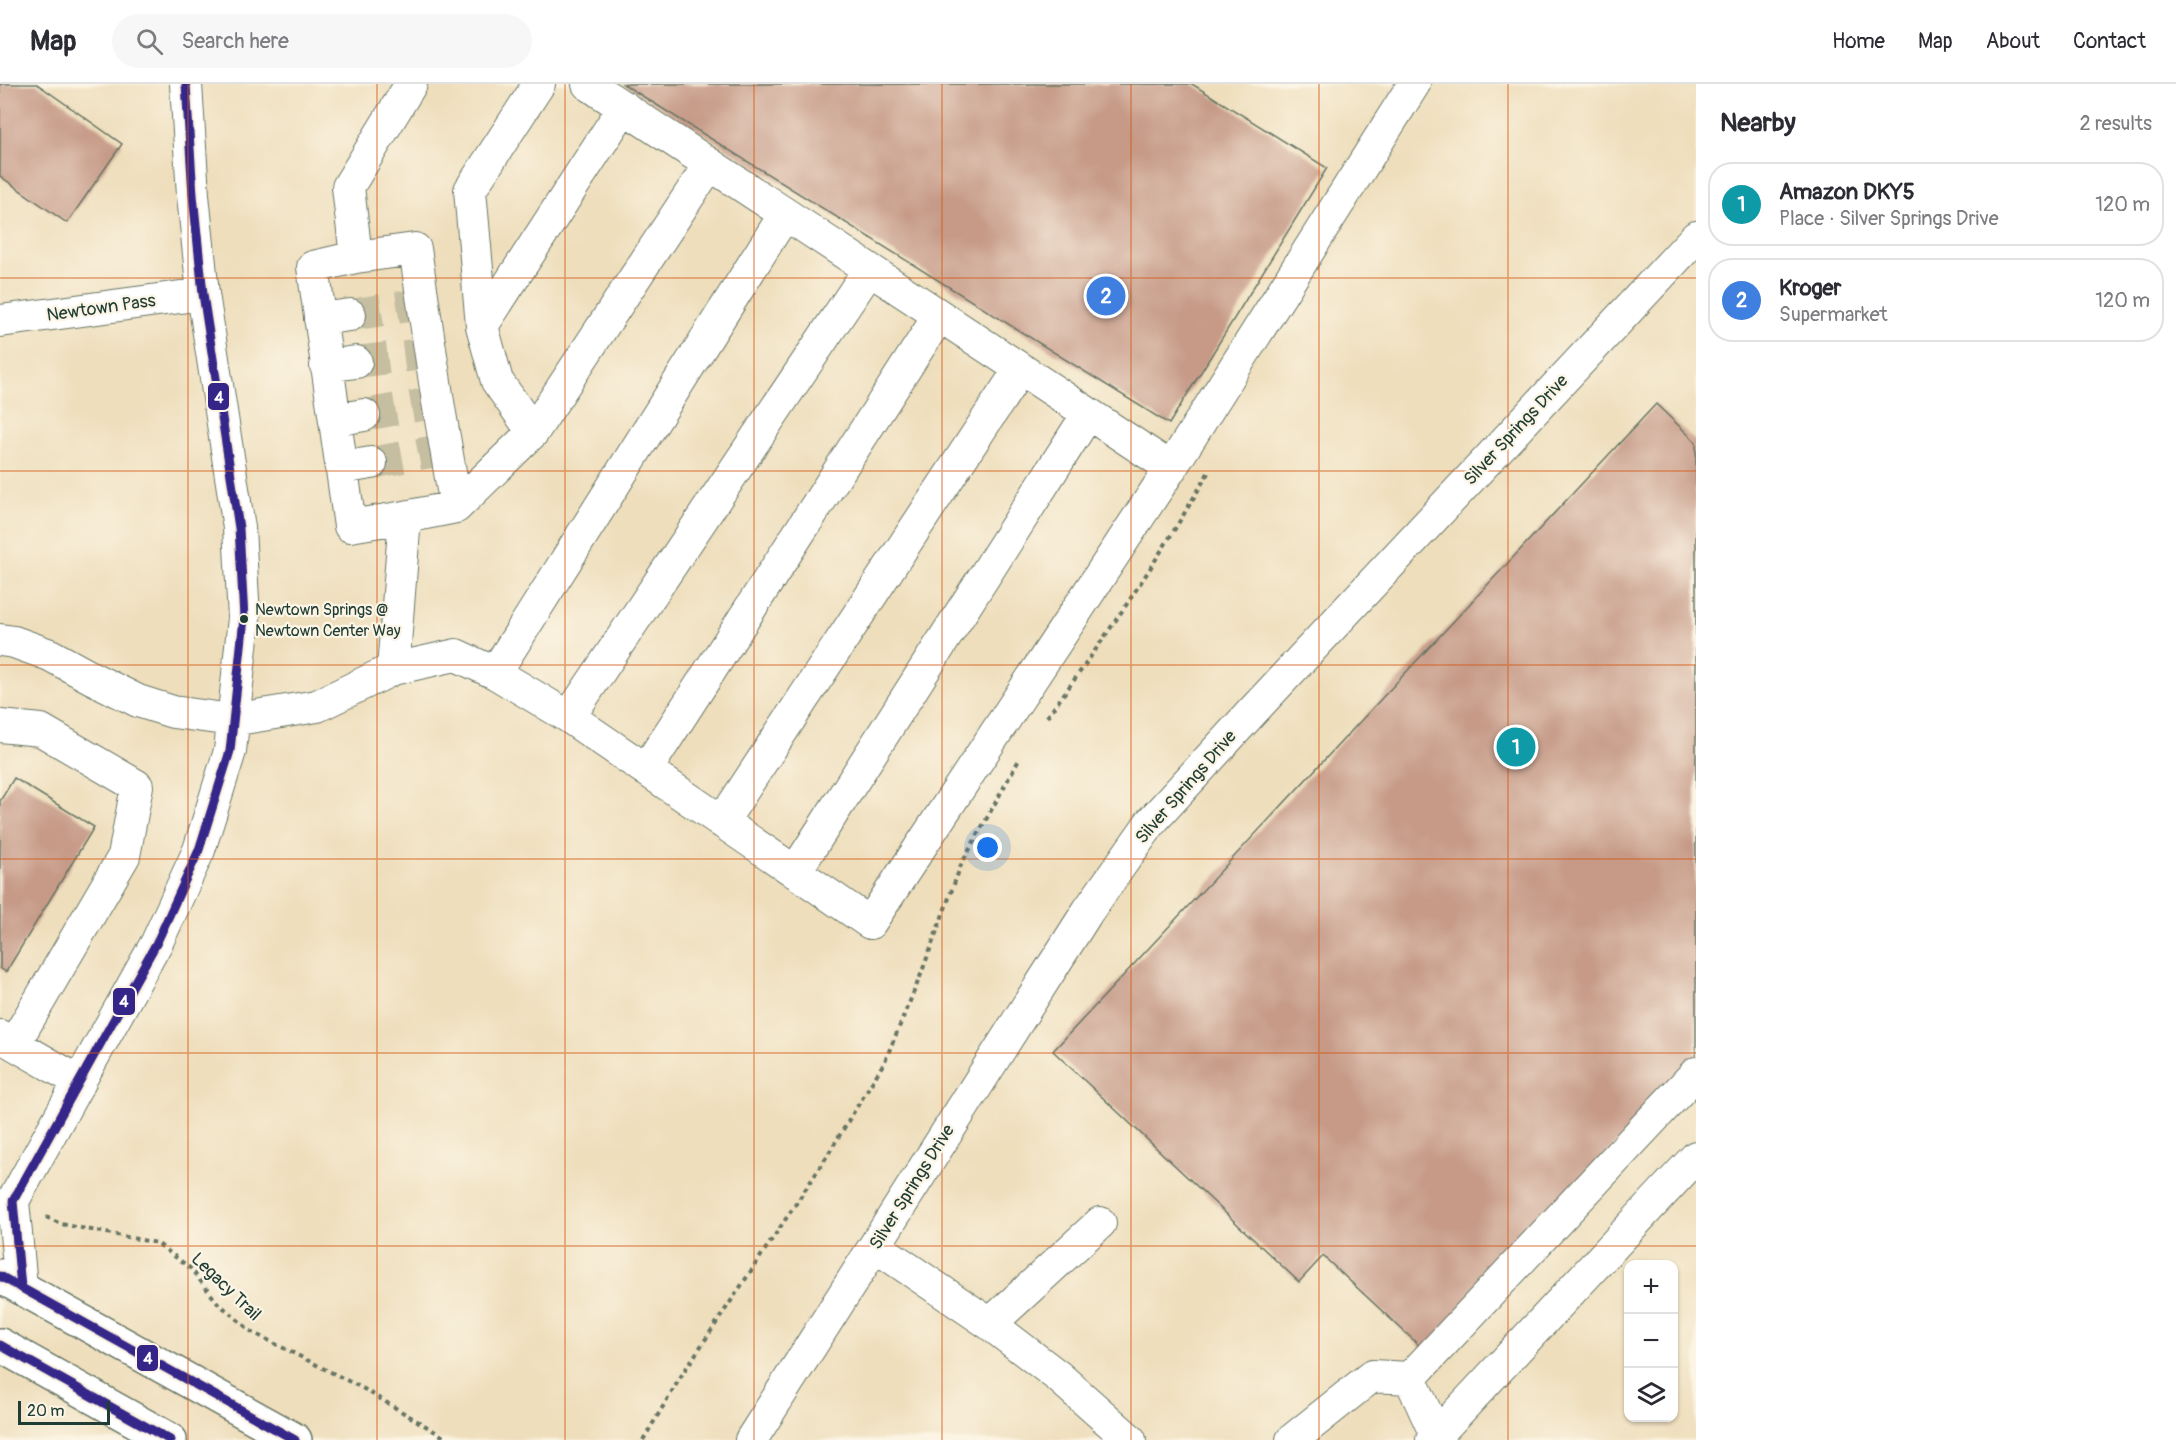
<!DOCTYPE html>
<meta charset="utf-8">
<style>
:root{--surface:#fff;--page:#f7f7f7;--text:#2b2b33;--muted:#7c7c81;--line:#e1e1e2;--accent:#1f6fb2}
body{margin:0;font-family:Pangolin,sans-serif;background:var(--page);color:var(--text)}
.controls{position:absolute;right:18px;bottom:18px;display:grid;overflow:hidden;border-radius:12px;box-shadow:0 2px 4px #0004}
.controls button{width:54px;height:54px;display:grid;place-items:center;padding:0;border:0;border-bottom:2px solid var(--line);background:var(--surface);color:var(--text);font:30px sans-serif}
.scale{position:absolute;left:18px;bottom:15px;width:92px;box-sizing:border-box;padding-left:6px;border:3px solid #1f3d34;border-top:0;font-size:16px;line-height:21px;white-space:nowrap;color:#1f3d34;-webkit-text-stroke:4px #fcf5e5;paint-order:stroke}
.you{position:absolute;left:988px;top:764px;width:21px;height:21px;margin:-15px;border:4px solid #fff;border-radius:50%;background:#1a73e8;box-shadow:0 0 0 9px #1a73e833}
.badge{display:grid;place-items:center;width:39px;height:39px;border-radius:50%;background:var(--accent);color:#fff;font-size:20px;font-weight:700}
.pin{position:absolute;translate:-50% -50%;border:3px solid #fff;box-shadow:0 2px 6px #0006}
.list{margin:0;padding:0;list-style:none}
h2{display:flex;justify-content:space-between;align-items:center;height:78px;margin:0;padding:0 24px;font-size:26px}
h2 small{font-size:20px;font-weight:400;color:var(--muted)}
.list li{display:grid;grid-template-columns:39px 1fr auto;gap:18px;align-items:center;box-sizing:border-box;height:84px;margin:0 12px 12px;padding:0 12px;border:2px solid var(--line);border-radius:24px}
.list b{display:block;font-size:22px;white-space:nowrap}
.list p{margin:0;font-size:20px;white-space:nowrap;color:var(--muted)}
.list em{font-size:20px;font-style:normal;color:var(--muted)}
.icon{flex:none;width:33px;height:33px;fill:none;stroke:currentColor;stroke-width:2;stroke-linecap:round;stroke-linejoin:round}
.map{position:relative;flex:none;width:1696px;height:1356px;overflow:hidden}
header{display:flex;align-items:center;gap:36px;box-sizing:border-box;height:84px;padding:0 30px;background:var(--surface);border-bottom:2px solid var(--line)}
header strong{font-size:28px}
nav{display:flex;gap:33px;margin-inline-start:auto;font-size:21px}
.search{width:420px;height:54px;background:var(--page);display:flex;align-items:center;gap:15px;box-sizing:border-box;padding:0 21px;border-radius:33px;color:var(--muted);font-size:22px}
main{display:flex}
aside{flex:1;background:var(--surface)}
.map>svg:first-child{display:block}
.building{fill:#c69a87}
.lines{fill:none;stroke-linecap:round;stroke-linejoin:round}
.minor-tunnel{stroke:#c5bea1;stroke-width:32;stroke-dasharray:32 16;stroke-linecap:butt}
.minor-casing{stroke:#677564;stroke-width:34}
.highway-casing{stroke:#677564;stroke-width:36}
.path{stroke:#677564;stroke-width:4;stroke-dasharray:4.5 4.5;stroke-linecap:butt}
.minor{stroke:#fff;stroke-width:32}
.highway{stroke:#fff;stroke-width:33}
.bus-1-casing{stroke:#fcf5e5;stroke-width:14}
.bus-1{stroke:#362589;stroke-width:9}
.grid{fill:none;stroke:#d45610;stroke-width:1.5;stroke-opacity:0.55}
.bus-dot{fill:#1f3d34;stroke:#fcf5e5;stroke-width:2}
.labels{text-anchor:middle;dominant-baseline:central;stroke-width:4.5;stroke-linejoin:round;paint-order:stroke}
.bus-label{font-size:16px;fill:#1f3d34;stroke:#fcf5e5;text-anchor:start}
.street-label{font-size:18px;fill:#1f3d34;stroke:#fcf5e5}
.line-badge{stroke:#fcf5e5;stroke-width:2}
.badge-label{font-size:16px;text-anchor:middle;font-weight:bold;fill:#fff}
</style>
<header>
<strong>Map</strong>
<div class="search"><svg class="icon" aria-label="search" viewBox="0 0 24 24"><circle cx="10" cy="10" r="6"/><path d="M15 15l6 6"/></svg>Search here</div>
<nav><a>Home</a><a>Map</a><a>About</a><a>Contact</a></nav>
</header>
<main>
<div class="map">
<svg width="1696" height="1356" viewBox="0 0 1696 1356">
<rect width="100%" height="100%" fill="#fcf5e5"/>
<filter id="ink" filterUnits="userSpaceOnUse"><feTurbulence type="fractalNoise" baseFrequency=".0167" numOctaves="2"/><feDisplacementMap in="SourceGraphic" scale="12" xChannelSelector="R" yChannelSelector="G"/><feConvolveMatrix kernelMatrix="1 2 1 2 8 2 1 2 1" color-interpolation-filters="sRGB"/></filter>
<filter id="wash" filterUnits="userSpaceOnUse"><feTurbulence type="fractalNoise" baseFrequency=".008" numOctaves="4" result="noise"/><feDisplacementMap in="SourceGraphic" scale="24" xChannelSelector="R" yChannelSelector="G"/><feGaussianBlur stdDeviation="1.35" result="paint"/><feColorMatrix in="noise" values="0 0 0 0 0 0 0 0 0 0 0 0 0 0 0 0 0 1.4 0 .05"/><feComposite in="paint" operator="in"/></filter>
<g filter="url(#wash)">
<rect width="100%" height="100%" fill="#eedebc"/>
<g id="blocks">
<!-- building -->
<path class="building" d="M0 0H37L122 60 67 139 0 92Z
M623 0H1192L1327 84 1169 340Z
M1656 320 1696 358V974L1424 1266 1323 1172 1299 1198 1053 967Z
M14 694 94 743 6 888 0 884V717Z"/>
</g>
</g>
<g filter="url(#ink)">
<use href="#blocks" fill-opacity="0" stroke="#677564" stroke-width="1.5"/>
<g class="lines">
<!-- minor-tunnel -->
<path class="minor-tunnel" d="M350 231 408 222
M356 278 415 271
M364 331 427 320
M371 379 430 368"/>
<!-- minor casing -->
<g class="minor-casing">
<path id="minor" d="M588 0 1171 384 1414 0
M356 173 348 103 411 0
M320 235 350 231
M0 237 203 210
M482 242 624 23
M326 282 356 278
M335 336 364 331
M533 348 710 80
M341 384 371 379
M456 423 533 348 497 297 482 242 470 106 539 0
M0 556 14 558 50 571 92 594 138 617 173 628 232 636 317 622 393 585 405 433 350 442 313 183 356 173 415 165 438 318 456 423 405 433
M393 585 456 571 495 589 569 633 870 839 1171 384
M495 589 785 130
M569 633 869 186
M0 642 41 646 137 702 124 772 14 960
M646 686 939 232
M722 738 1020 285
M795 788 1088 330
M0 952 80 998
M13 1117 21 1203
M0 1123 13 1117 157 858 199 766 230 667 244 534 239 444 203 210 193 111 186 0
M875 1162 990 1240 1059 1293 1130 1356
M990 1240 1100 1139
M1410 1294 1436 1351
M751 1356 1088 827 1151 738 1252 628 1696 153
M1292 1356 1372 1292 1410 1294 1696 989
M1432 1356 1696 1073"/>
</g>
<!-- highway casing -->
<g class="highway-casing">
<path id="highway" d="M0 1192 295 1356
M0 1261 170 1356"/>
</g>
<!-- path -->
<path class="path" d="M1047 633C1105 555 1160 473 1208 389
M46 1133 61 1140 157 1159 190 1184 218 1219 252 1248 364 1305 449 1356
M643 1356 683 1289 819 1085 885 977 920 893 961 781 1020 674"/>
<!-- minor -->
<use href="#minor" class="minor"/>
<!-- highway -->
<use href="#highway" class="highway"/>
<!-- bus-1 casing -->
<g class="bus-1-casing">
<path id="bus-1" d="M0 1192 295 1356
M21 1203 13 1117 157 858 199 766 230 667 244 534 239 444 203 210 193 111 186 0
M0 1261 170 1356"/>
</g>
<!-- bus-1 -->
<use href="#bus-1" class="bus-1"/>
</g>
</g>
<!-- grid -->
<path class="grid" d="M188 0V1356M377 0V1356M565 0V1356M754 0V1356M942 0V1356M1131 0V1356M1319 0V1356M1508 0V1356M0 194H1696M0 387H1696M0 581H1696M0 775H1696M0 969H1696M0 1162H1696"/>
<!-- markers -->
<circle class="bus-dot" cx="244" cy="535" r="5"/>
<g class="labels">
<!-- bus labels -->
<g class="bus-label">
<text x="255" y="526">Newtown Springs @<tspan x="255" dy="21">Newtown Center Way</tspan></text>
</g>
<!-- street labels -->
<g class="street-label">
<text transform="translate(101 224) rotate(-8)">Newtown Pass</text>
<text transform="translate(1516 346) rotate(-47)">Silver Springs Drive</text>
<text transform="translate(1186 703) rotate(-49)">Silver Springs Drive</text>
<text transform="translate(912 1103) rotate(-58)">Silver Springs Drive</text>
<text transform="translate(226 1203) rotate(44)">Legacy Trail</text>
</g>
</g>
<g class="line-badge">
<rect x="207" y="298" width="23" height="29" rx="6" fill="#362589"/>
<rect x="112" y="903" width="24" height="29" rx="6" fill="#362589"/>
<rect x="136" y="1260" width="23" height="28" rx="6" fill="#362589"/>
</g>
<g class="badge-label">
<text x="219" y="319">4</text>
<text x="124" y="923">4</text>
<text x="148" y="1280">4</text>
</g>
</svg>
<div class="controls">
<button>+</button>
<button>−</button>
<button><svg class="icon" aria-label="layers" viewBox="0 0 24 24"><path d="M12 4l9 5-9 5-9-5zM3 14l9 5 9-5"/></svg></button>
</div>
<div class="scale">20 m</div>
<div class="you"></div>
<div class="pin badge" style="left:1516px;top:663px;background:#0f9aa8">1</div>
<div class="pin badge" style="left:1106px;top:212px;background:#3f7fe0">2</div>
</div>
<aside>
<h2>Nearby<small>2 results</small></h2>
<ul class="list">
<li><span class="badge" style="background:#0f9aa8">1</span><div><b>Amazon DKY5</b><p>Place · Silver Springs Drive</p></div><em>120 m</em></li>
<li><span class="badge" style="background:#3f7fe0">2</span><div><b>Kroger</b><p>Supermarket</p></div><em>120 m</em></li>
</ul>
</aside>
</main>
